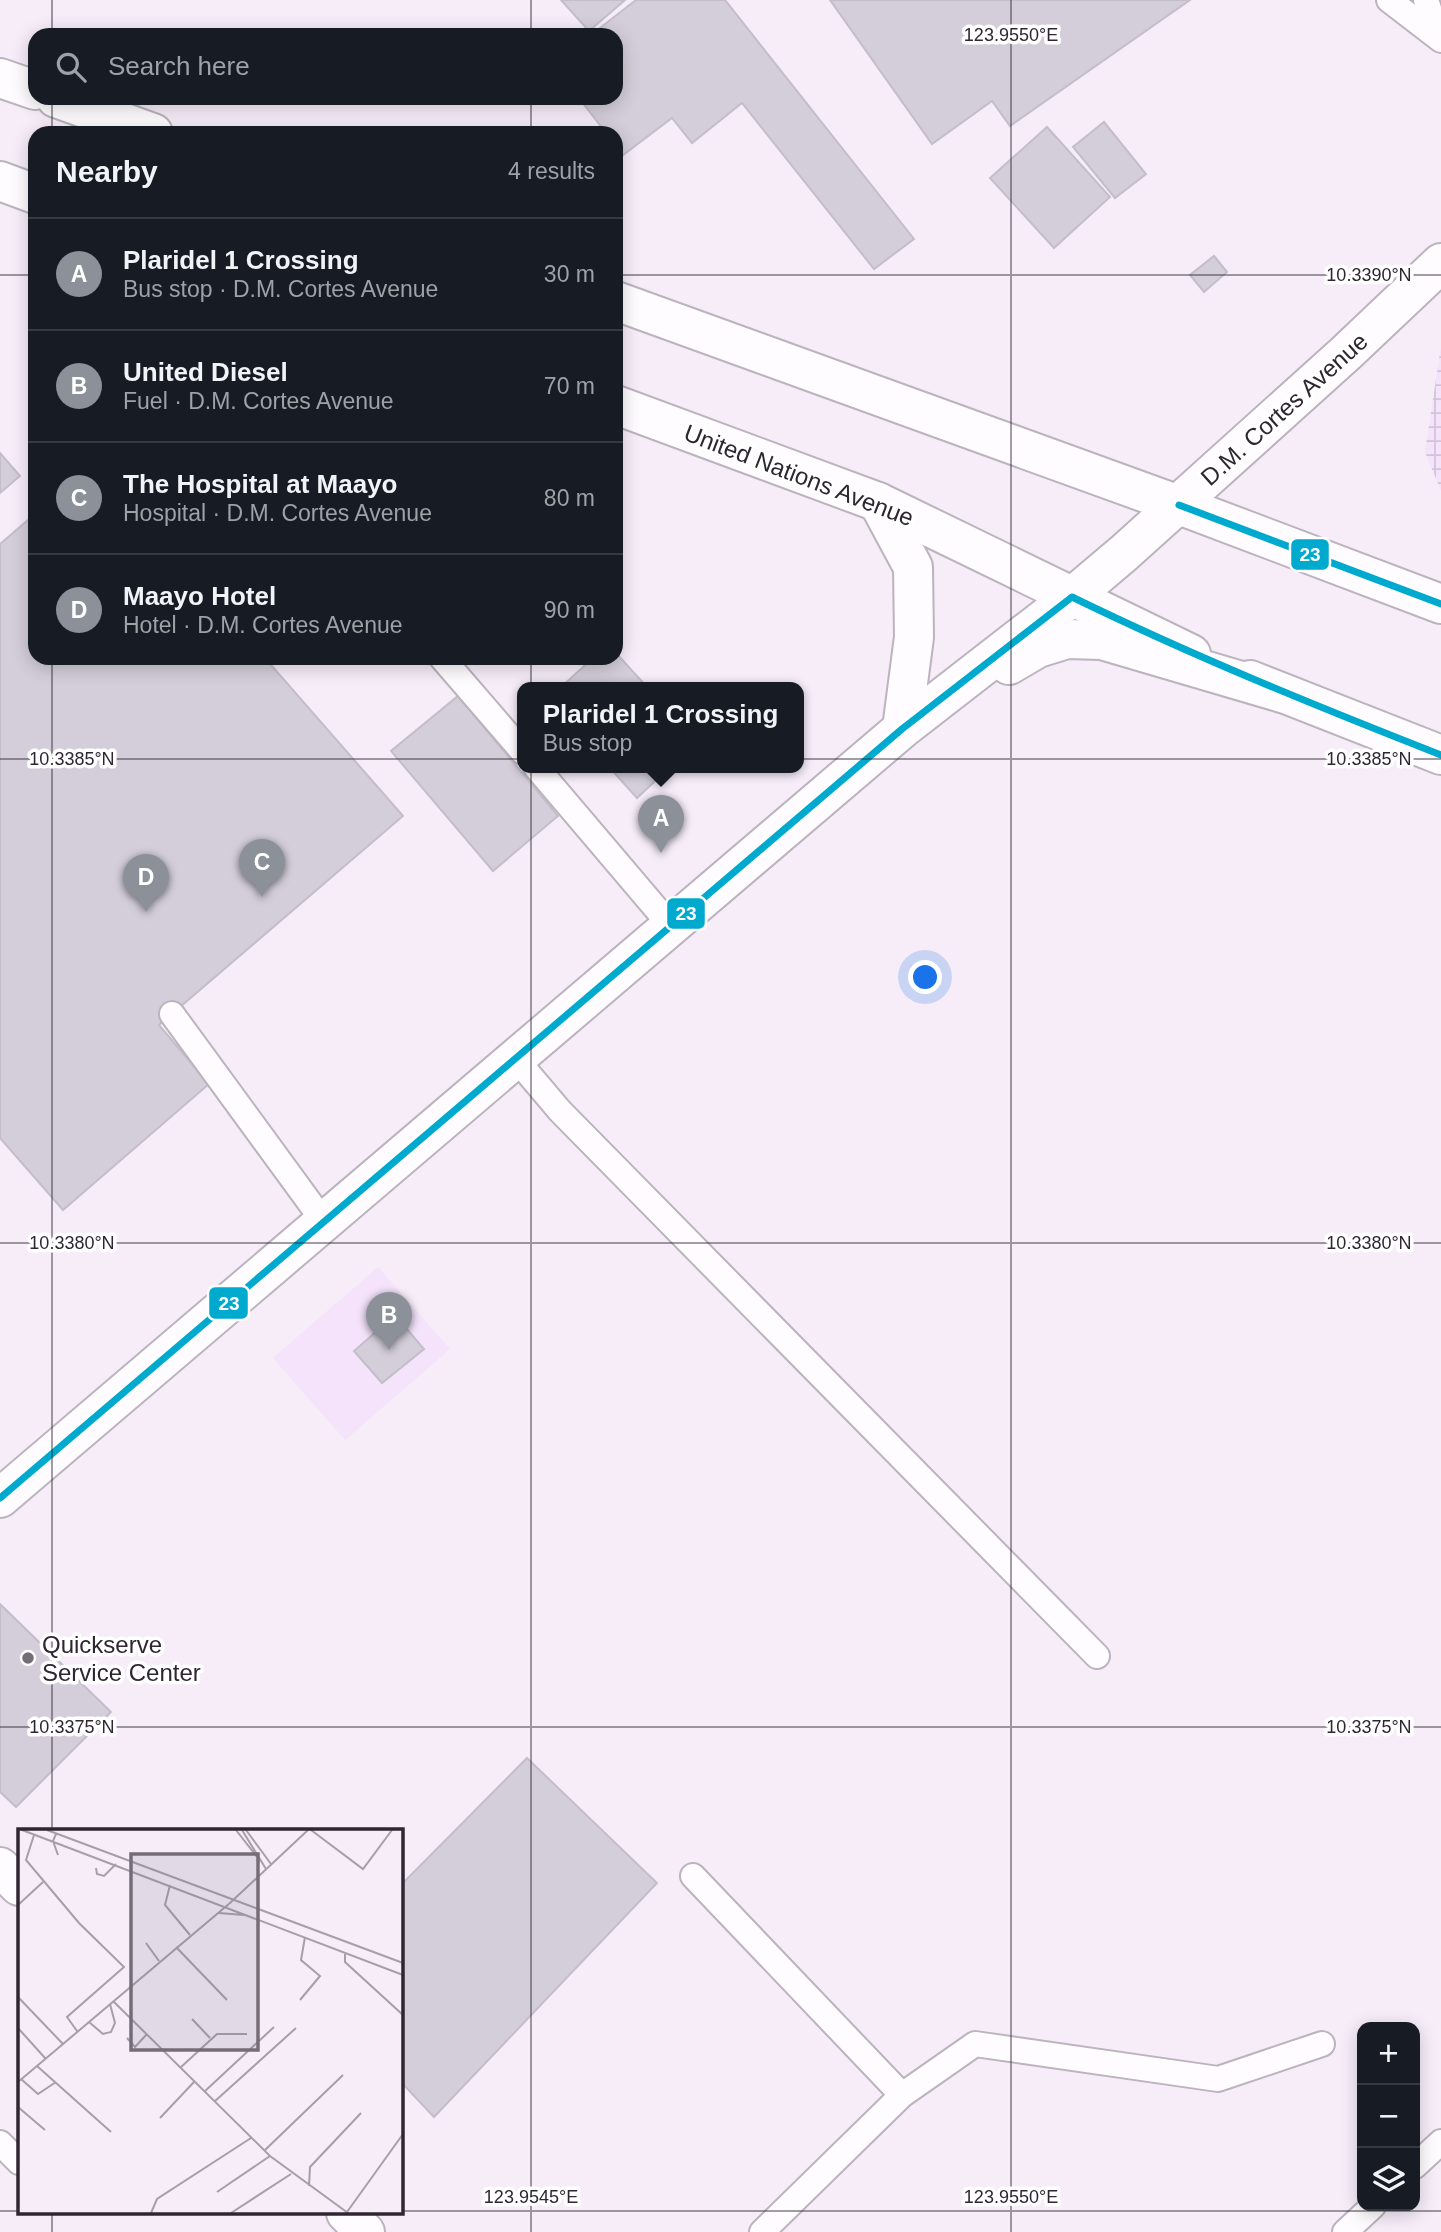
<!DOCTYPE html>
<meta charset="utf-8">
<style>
:root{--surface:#171b24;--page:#20242c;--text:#f1f3f6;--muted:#9ea1a6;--line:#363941;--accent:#8c9099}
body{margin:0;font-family:Helvetica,sans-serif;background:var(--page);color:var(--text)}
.controls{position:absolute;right:21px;bottom:21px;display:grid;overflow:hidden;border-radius:14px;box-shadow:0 4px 18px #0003}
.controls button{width:63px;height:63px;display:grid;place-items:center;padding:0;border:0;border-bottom:2px solid var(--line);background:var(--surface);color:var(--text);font:35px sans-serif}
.you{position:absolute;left:926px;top:978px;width:24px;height:24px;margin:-18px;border:5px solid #fff;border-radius:50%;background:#1a73e8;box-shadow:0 0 0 10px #1a73e833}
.badge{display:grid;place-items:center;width:46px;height:46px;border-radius:50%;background:var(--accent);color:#fff;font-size:23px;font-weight:700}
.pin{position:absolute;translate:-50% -58px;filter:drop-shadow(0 2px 4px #0008)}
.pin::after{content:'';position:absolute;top:37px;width:24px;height:21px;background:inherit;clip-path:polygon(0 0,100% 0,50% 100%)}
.popup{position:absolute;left:517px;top:682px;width:287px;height:91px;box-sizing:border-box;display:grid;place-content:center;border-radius:14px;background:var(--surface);filter:drop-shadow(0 2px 5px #0005);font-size:23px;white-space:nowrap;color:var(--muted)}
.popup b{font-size:26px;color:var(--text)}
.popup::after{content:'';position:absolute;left:50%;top:100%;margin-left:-14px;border:14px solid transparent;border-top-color:var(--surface)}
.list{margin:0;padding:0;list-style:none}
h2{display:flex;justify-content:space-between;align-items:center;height:91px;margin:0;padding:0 28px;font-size:30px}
h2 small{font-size:23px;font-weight:400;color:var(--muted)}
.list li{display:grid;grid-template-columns:46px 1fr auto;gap:21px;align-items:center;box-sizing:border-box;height:112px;padding:0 28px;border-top:2px solid var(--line)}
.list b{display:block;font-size:26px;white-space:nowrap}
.list p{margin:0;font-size:23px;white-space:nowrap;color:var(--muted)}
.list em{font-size:23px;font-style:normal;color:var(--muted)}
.icon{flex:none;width:38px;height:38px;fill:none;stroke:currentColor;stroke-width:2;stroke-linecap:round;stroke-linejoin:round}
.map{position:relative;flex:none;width:1441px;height:2232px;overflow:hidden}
.search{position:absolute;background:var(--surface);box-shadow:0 4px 18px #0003;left:28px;top:28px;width:595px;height:77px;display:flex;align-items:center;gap:18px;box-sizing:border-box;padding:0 24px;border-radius:21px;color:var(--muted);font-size:26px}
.panel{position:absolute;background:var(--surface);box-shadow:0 4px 18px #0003;left:28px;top:126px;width:595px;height:539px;border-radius:21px}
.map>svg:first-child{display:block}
.built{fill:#f4e3fb}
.industrial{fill:url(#industrial-grid)}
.building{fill:#d3ced9;stroke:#c3bec9;stroke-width:2}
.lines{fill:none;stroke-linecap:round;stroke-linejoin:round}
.lane-casing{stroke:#bbb3bd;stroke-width:28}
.street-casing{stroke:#bbb3bd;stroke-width:42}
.primary-casing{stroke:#bbb3bd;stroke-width:42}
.highway-casing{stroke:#bbb3bd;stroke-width:42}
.lane{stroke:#fefcfe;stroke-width:24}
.street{stroke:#fefcfe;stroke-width:38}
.primary{stroke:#fefcfe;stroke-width:38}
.highway{stroke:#fefcfe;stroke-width:38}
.bus-1-casing{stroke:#fff;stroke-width:12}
.bus-1{stroke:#00a9ce;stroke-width:7}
.ticks{fill:none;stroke:#2e2731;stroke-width:2;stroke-opacity:0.45}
.poi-dot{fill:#746c77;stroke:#fff;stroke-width:2.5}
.labels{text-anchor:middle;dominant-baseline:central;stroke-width:7;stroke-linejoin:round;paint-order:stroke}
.street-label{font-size:24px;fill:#2e2731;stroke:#fff}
.poi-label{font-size:24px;fill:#2e2731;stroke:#fff;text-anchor:start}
.inset-road{fill:none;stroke:#a69ea9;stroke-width:2}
.view{fill:#746c77;fill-opacity:0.15;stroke:#746c77;stroke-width:3.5}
.inset-edge{fill:none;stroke:#2e2731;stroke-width:3.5}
.ticks-label{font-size:18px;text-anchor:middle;fill:#2e2731;stroke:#fff;stroke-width:7;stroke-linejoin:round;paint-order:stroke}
.line-badge{stroke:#fff;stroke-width:2.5}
.badge-label{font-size:19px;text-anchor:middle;font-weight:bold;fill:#fff}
</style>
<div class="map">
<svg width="1441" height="2232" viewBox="0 0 1441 2232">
<defs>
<pattern id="industrial-grid" width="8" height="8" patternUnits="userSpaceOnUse" patternTransform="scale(1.75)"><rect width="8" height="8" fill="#f4e3fb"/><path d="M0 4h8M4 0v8" fill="none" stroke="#d2c3d8"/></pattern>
</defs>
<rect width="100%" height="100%" fill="#f6edf9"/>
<!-- built -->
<path class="built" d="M378 1267 450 1349 345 1440 273 1358Z"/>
<!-- industrial -->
<path class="industrial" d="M1441 346V491L1425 452Z"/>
<!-- building -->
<path class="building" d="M561 0H625L589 31Z
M636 0H725L914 239 874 269 742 103 692 143 672 118 623 155 616 146V133H606L579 98H616V35H591Z
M830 0H1190L1010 126 992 101 932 144Z
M1104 122 1146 174 1115 198 1073 147Z
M1047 127 1110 197 1054 248 990 178Z
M1214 256 1227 272 1204 292 1190 275Z
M0 453 20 476 0 493Z
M35 514V658H265L403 816 159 1025 209 1084 63 1210 0 1138V544Z
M616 653 647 687H561L593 658H616Z
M458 696 558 816 493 871 391 751Z
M609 767H670L637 798Z
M395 1315 424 1349 382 1383 354 1351Z
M0 1604 111 1712 16 1807 0 1792Z
M527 1758 657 1883 434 2117 401 2082V1885Z"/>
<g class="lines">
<!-- lane casing -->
<g class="lane-casing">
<path id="lane" d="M1389 0 1441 40
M1426 0 1438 36
M442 658 523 752
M536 767 671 926
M172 1014 324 1222
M516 1059 560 1111 1097 1656
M693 1876 902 2095
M0 2143 19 2162
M1415 2166 1441 2142
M762 2232 902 2095 975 2044 1218 2079 1322 2044
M1345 2232 1373 2206"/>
</g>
<!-- street casing -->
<g class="street-casing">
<path id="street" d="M0 1867 19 1886
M346 2213 365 2232"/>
</g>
<!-- primary casing -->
<g class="primary-casing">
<path id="primary" d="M0 78 35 90
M56 98 153 133
M0 181 35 194
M616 301 1179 505 1441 604
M616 405 878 502 1191 654
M1250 680 1441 755"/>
</g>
<!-- highway casing -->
<g class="highway-casing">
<path id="highway" d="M878 502 913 567 914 637 902 729
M1009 665 1038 648 1067 639 1102 640 1282 693
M0 1498 902 729 1072 597 1124 553 1346 353 1441 263"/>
</g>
<!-- lane -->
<use href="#lane" class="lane"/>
<!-- street -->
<use href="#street" class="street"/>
<!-- primary -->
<use href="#primary" class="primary"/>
<!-- highway -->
<use href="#highway" class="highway"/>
<!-- bus-1 casing -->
<g class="bus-1-casing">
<path id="bus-1" d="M1179 505 1441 604
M0 1498 902 729 1072 597C1193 656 1316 706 1441 755"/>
</g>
<!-- bus-1 -->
<use href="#bus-1" class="bus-1"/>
</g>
<!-- ticks -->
<path class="ticks" d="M52 0V35M531 0V35M1011 0V2232M52 98V133M531 98V133M0 275H35M616 275H1441M52 658V1831M531 658V2232M0 759H1441M0 1243H1441M0 1727H1441M0 2211H19M401 2211H1441M52 2213V2232"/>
<!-- markers -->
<circle class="poi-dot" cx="28" cy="1658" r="7"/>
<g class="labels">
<!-- street labels -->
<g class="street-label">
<text transform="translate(1284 409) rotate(-42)">D.M. Cortes Avenue</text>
<text transform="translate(799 475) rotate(21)">United Nations Avenue</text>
</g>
<!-- poi labels -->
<g class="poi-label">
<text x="42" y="1644">Quickserve<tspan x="42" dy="28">Service Center</tspan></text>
</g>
</g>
<!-- overview -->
<g transform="translate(18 1829)">
<rect width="385" height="385" fill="#f6edf9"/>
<path class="inset-road" d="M4 1 385 146M29 1 385 134M218 1 239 28M224 1 248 40M228 1 253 35M293 1 345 40 374 1M38 5 35 12 40 26M16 6 8 31 61 94 106 138 49 188 59 202M78 39 79 45 86 47 98 35M152 56 147 76 172 106M0 76 25 53M201 84 226 86M128 114 141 132M158 118 209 171M327 125V133L385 186M0 168 45 215M282 171 302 147 283 131 287 108M95 172 252 327 330 384M174 190 192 209M71 193 85 205 93 203 97 194 92 175M0 199 27 229M109 209 117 218 129 205M19 237 93 303M162 239 199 205H229M3 250 20 265 38 253M0 253 212 74 290 1M186 263 256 198M196 273 278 199M0 278 27 301M142 289 176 253M247 321 325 246M291 357 292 338 343 284M199 363 252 327M329 383 385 305M133 384 139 370 233 309M213 384 273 345"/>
<path class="view" d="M113 25H240V221H113Z"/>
<rect width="385" height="385" class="inset-edge"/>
</g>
<g class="ticks-label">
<text x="1011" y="41">123.9550°E</text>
<text x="1369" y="281">10.3390°N</text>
<text x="72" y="765">10.3385°N</text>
<text x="1369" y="765">10.3385°N</text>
<text x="72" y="1249">10.3380°N</text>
<text x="1369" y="1249">10.3380°N</text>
<text x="72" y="1733">10.3375°N</text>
<text x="1369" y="1733">10.3375°N</text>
<text x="531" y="2203">123.9545°E</text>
<text x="1011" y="2203">123.9550°E</text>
</g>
<g class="line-badge">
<rect x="1290" y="538" width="40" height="33" rx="7" fill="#00a9ce"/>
<rect x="666" y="897" width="40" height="33" rx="7" fill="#00a9ce"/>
<rect x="208" y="1286" width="41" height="34" rx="7" fill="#00a9ce"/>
</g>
<g class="badge-label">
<text x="1310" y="561">23</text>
<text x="686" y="920">23</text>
<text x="229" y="1310">23</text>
</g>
</svg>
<div class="controls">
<button>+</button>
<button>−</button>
<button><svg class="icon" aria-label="layers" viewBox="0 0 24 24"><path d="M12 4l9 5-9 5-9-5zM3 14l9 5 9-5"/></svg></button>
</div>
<div class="you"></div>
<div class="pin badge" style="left:661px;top:853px">A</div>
<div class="popup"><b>Plaridel 1 Crossing</b>Bus stop</div>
<div class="pin badge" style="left:389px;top:1350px">B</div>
<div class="pin badge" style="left:262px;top:897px">C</div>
<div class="pin badge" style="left:146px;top:912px">D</div>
<div class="search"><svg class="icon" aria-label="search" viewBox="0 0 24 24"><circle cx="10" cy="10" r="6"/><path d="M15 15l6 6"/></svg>Search here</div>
<section class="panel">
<h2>Nearby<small>4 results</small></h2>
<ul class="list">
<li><span class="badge">A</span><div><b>Plaridel 1 Crossing</b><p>Bus stop · D.M. Cortes Avenue</p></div><em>30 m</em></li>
<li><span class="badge">B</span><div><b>United Diesel</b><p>Fuel · D.M. Cortes Avenue</p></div><em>70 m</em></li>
<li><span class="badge">C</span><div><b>The Hospital at Maayo</b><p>Hospital · D.M. Cortes Avenue</p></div><em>80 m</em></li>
<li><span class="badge">D</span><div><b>Maayo Hotel</b><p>Hotel · D.M. Cortes Avenue</p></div><em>90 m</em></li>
</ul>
</section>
</div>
